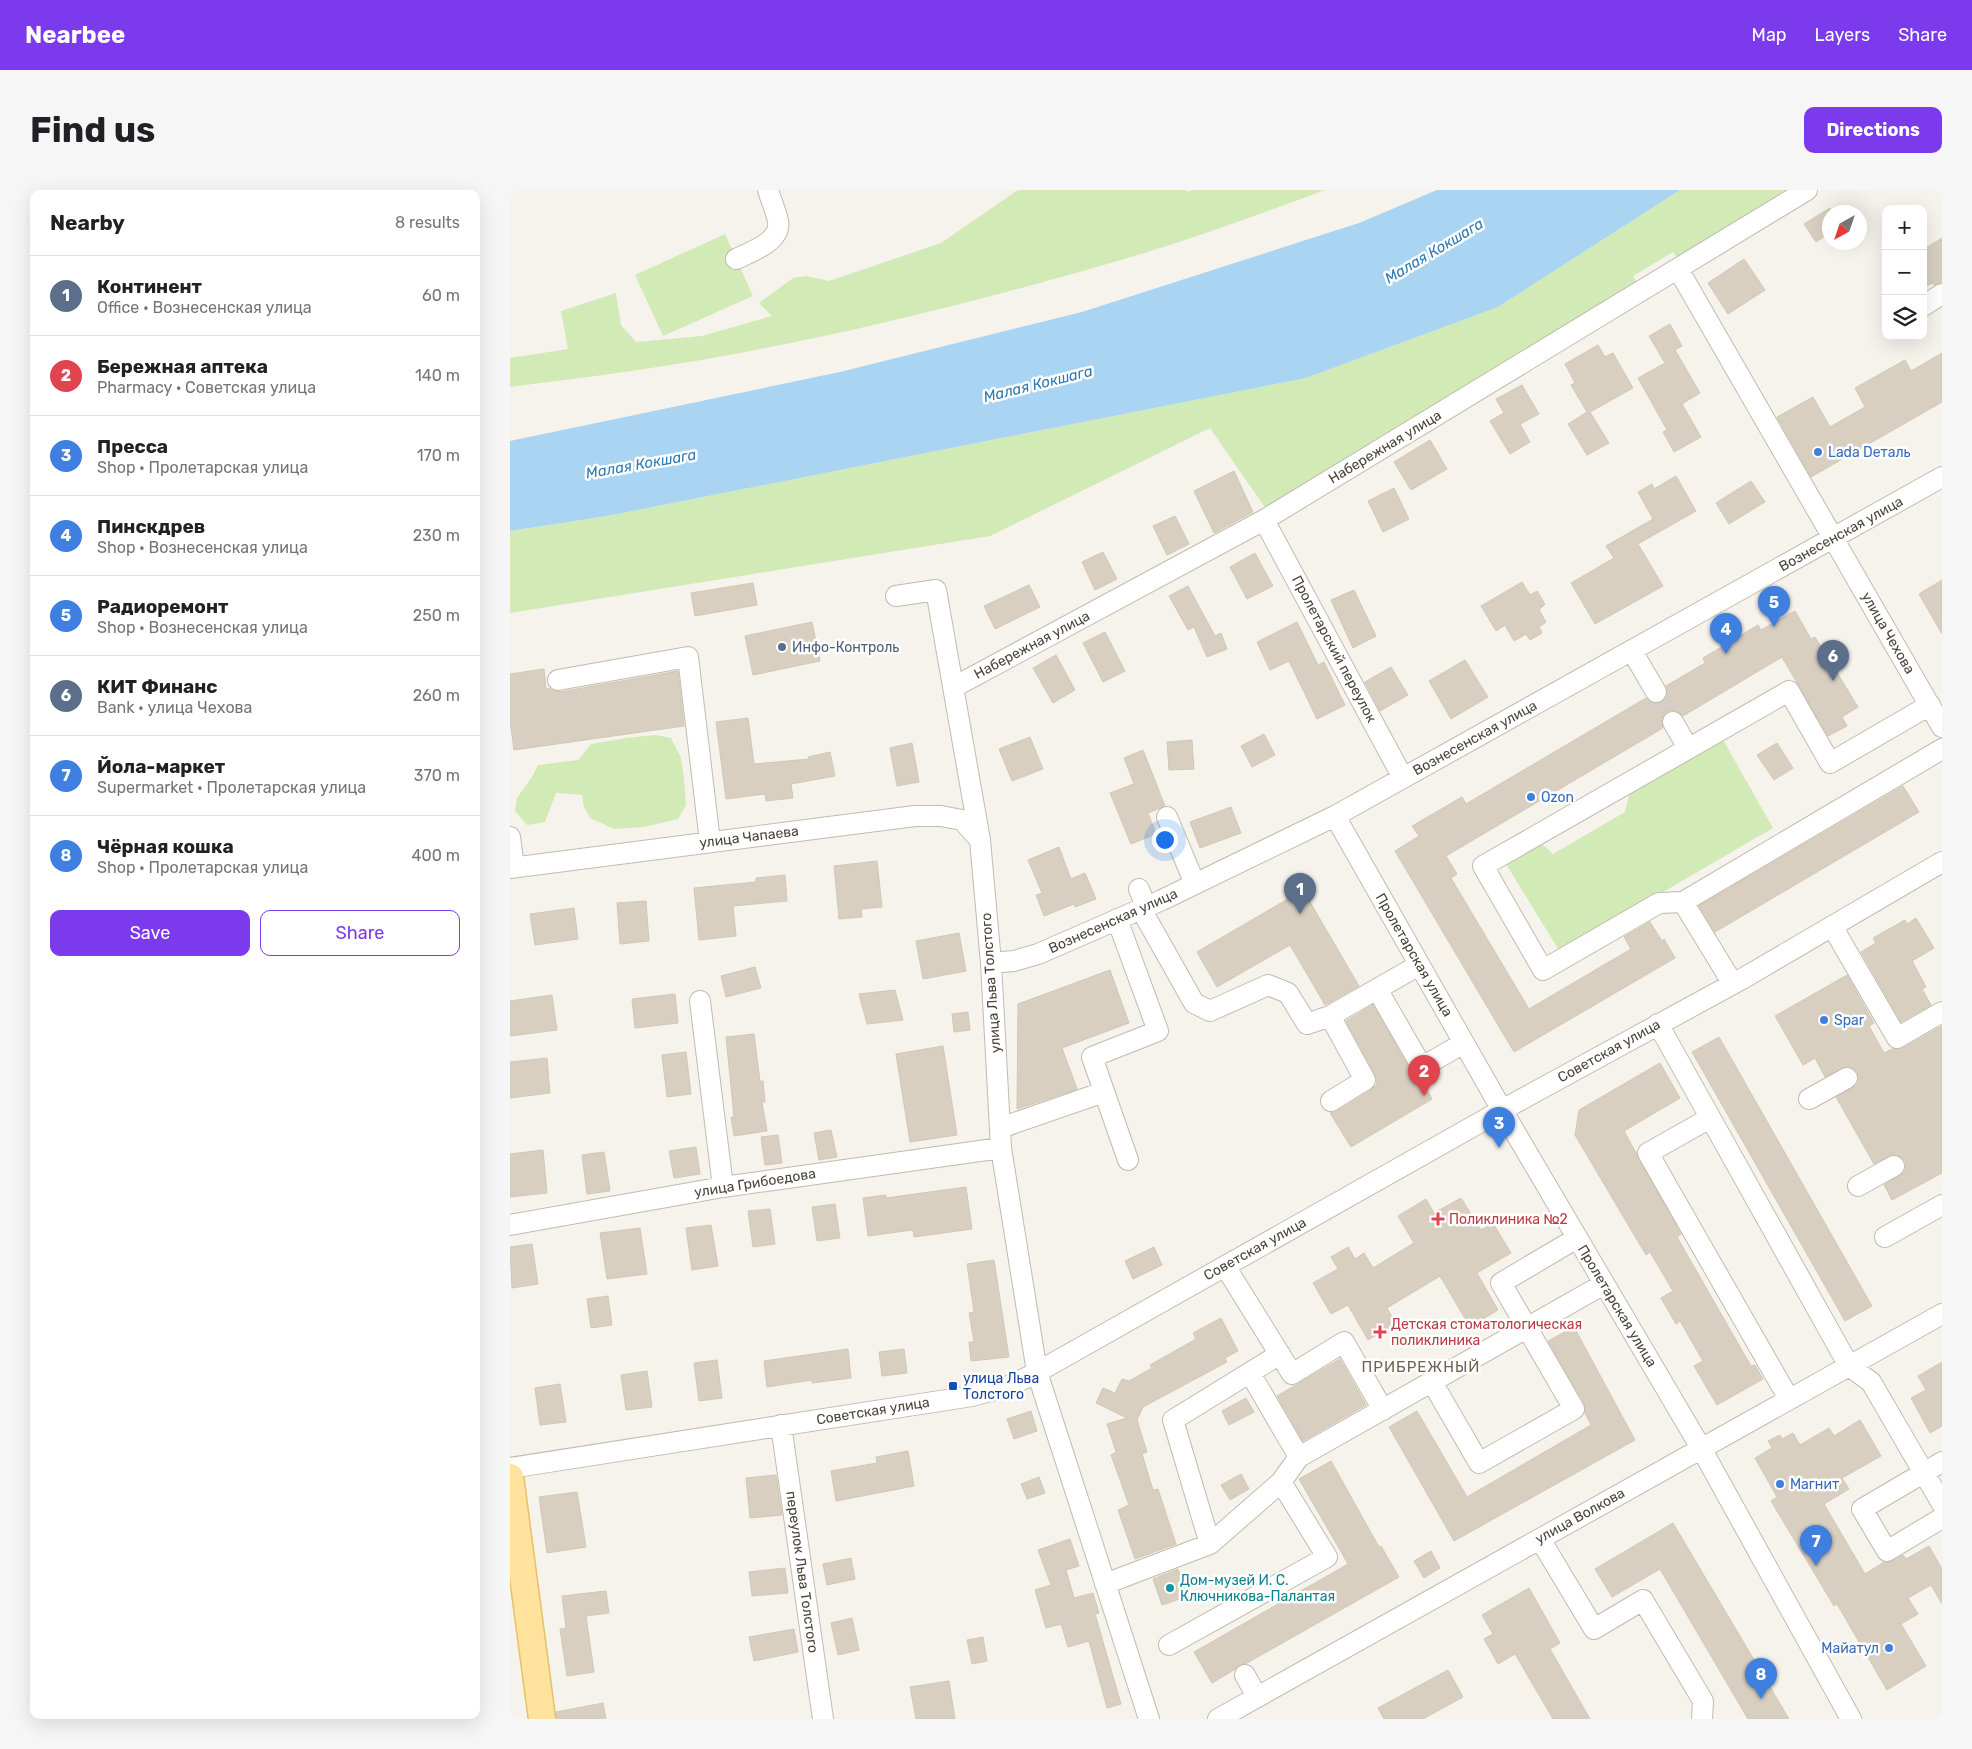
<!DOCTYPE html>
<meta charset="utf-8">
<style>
:root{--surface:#fff;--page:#f6f6f6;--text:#202124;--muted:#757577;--line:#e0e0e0;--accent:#7c3aed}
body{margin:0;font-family:Rubik,sans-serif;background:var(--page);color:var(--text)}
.controls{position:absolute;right:15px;top:15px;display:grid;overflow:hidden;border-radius:10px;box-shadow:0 5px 20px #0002}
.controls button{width:45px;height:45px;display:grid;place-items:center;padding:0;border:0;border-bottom:1px solid var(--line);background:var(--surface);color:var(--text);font:25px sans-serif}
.compass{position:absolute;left:1312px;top:15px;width:45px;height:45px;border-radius:50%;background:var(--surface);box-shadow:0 5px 20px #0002;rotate:220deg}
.you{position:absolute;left:654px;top:649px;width:18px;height:18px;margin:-12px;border:4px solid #fff;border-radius:50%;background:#1a73e8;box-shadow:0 0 0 8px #1a73e833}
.badge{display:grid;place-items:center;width:32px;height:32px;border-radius:50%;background:var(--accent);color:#fff;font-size:16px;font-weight:700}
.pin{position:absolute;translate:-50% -41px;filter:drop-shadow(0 1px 2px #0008)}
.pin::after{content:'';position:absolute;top:26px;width:18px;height:15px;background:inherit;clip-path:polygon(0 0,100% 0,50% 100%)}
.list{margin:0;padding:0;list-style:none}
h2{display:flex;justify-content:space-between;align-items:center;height:65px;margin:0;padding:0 20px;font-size:21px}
h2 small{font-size:16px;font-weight:400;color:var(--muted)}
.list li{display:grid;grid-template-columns:32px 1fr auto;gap:15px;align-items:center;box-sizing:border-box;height:80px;padding:0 20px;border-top:1px solid var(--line)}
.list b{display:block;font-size:19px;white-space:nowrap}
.list p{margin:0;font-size:16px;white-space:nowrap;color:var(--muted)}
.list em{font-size:16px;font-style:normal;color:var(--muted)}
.actions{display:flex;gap:10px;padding:15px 20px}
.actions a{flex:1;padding:11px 0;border:1px solid var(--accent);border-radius:10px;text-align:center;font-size:18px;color:var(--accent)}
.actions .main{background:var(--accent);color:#fff}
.icon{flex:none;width:28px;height:28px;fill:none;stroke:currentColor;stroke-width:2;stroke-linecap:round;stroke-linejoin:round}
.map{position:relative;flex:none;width:1432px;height:1529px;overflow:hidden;border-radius:10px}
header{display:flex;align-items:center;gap:30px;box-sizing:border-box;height:70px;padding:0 25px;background:var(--accent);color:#fff}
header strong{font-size:24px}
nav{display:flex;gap:28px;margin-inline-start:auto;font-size:18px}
.intro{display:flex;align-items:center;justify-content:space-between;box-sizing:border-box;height:120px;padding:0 30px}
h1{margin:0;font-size:35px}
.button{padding:12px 22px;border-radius:10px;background:var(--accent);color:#fff;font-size:18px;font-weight:700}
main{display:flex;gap:30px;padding:0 30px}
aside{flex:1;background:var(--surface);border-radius:10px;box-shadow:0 5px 20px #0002}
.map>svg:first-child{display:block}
.green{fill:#d2eab5}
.water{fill:#a9d4f2}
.building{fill:#d8cfc1;stroke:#d3c7b4}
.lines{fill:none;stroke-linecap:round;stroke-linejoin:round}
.minor-tunnel{stroke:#d4d0c8;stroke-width:20;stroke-dasharray:20 10;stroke-linecap:butt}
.minor-casing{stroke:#c2bbae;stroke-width:22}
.major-casing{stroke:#e6c16a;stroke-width:29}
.minor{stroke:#fff;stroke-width:20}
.major{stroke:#ffe39c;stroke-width:26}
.shop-dot{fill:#3f7fe0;stroke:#fff;stroke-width:2}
.service-dot{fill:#5c6f8a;stroke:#fff;stroke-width:2}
.health-dot{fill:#e0444e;stroke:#fff;stroke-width:2}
.transit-dot{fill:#1a4fb4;stroke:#fff;stroke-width:2}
.culture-dot{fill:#0f9aa8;stroke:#fff;stroke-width:2}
.labels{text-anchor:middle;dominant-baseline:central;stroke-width:5;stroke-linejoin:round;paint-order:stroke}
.street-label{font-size:14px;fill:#4b4439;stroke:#fff}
.shop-label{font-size:14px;fill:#366cbe;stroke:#fff;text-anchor:start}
.service-label{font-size:14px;fill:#4e5e75;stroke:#fff;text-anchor:start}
.health-label{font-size:14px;fill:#be3a42;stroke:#fff;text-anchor:start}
.transit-label{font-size:14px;fill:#164399;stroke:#fff;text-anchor:start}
.culture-label{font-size:14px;fill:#0d838f;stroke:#fff;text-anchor:start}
.water-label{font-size:15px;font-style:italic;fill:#2e7ab2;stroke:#fff}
.neighbourhood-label{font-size:15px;letter-spacing:1px;fill:#6e6250;stroke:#fff}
</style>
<header>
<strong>Nearbee</strong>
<nav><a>Map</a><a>Layers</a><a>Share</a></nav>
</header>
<div class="intro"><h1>Find us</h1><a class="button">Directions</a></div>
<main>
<aside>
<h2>Nearby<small>8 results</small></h2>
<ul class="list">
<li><span class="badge" style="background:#5c6f8a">1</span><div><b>Континент</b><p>Office · Вознесенская улица</p></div><em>60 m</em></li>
<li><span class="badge" style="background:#e0444e">2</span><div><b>Бережная аптека</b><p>Pharmacy · Советская улица</p></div><em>140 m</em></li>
<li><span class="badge" style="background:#3f7fe0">3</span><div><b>Пресса</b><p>Shop · Пролетарская улица</p></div><em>170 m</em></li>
<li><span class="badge" style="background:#3f7fe0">4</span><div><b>Пинскдрев</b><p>Shop · Вознесенская улица</p></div><em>230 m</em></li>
<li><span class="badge" style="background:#3f7fe0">5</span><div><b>Радиоремонт</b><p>Shop · Вознесенская улица</p></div><em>250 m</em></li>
<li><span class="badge" style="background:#5c6f8a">6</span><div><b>КИТ Финанс</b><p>Bank · улица Чехова</p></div><em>260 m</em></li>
<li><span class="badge" style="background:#3f7fe0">7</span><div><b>Йола-маркет</b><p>Supermarket · Пролетарская улица</p></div><em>370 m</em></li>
<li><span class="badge" style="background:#3f7fe0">8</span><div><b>Чёрная кошка</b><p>Shop · Пролетарская улица</p></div><em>400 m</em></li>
</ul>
<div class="actions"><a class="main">Save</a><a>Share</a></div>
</aside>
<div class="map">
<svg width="1432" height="1529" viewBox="0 0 1432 1529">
<rect width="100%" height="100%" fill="#f6f3ec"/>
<!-- green -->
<path class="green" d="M508 0H676L677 2 683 0H815C748 25 680 50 611 70 480 108 347 142 213 166 143 179 71 188 0 197V168L58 159 51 121 106 103 111 135 126 152 192 146 262 126 249 113 283 88 296 86 319 91 431 53Z
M1170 0H1289L1171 73 1163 62 1123 86 1130 98 758 322 700 238 480 346 0 423V341L97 326 796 188 988 117Z
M215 44 243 106 153 146 125 85Z
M146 545 161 548 171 568 174 588 176 615 168 629 134 637 104 639 80 628 74 617 72 605 46 603 35 632 17 635 5 621 7 608 22 587 28 575 68 570 81 554 115 548Z
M1212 548 1263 638 1050 762 996 674 1029 651 1043 664 1115 622 1121 598Z"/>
<!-- water -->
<path class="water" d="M927 0H1170L988 117 796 188 97 326 0 341V251L330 182 572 122 849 33Z"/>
<!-- building -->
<path class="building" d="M1320 18V43L1306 52 1294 34Z
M1432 48V92L1424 95 1422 93 1413 98V60Z
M1234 69 1255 100 1218 124 1198 93Z
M1160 134 1172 156 1165 160 1190 203 1172 214 1191 247 1164 262 1153 242 1157 240 1128 188 1155 173 1139 146Z
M1088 155 1095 167 1103 163 1123 198 1080 222 1099 253 1077 265 1058 234 1077 222 1061 195 1065 193 1055 174Z
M1432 163V212L1301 287 1267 227 1303 207 1320 237 1355 217 1345 198 1395 170 1401 181Z
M1012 195 1029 224 1010 234 1020 252 1000 264 980 231 994 223 986 209Z
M920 250 937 279 901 300 884 272Z
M724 281 743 322 704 343 684 301Z
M1166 286 1186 321 1128 354 1153 396 1085 434 1061 393 1104 368 1096 356 1143 329 1128 302 1142 294 1144 299Z
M1241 291 1255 312 1219 334 1206 313Z
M884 298 899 329 873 342 858 311Z
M665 326 679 354 657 365 643 336Z
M593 362 607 389 585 400 572 372Z
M745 363 763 396 737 409 720 377Z
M1432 390V444L1409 404Z
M1012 392 1020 405 1027 401 1035 414 1029 420 1036 432 1029 437 1032 443 1020 450 1016 444 1004 451 995 435 986 441 971 416Z
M243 393 247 415 185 426 181 403Z
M519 395 530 417 485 439 474 416Z
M678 396 705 446 711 443 717 459 697 467 684 437 678 440 659 406Z
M844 400 866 446 843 458 821 410Z
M1285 421 1301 449 1305 447 1348 517 1332 527 1337 536 1318 546 1272 467 1173 526 1169 522 1163 520 1157 522 1151 532 1153 538 936 666 947 684 941 688 1019 819 1121 759 1114 747 1140 732 1152 751 1154 749 1165 768 1004 862 885 661 909 646 902 636 952 607 956 614 1136 508 1141 512H1152L1156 507 1158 501 1156 496 1195 473 1193 468 1248 435 1251 440Z
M302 432 310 471 243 485 235 446Z
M787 432 808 475 814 472 835 515 807 529 779 471 760 480 747 452Z
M595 442 615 481 593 492 573 453Z
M546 465 565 500 543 513 523 478Z
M955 470 978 507 941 529 919 491Z
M881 477 898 505 870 521 855 492Z
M34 479 36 498 50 502 168 481 174 536 4 560 0 530V484Z
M238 528 244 574 299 569 298 567 320 562 325 586 281 594 283 608 256 611 255 604 216 609 206 532Z
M754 544 765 565 742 577 731 556Z
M520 547 533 579 502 591 489 559Z
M682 550 684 579 659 580 657 552Z
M402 553 409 592 387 596 380 558Z
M1267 553 1283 578 1264 590 1247 565Z
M633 560 655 616 638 623 646 644 621 654 600 603 624 594 614 568Z
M1393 596 1409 622 1205 742 1189 716Z
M721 617 731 643 690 658 680 632Z
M549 657 561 689 575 683 586 709 565 717 564 714 534 726 526 705 532 703 518 670Z
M367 671 372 717 351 719 352 727 329 729 324 676Z
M275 685 277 711 223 716 226 746 189 750 184 698 246 692V688Z
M793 700 849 796 815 815 780 755 707 797 687 762Z
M136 711 139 751 110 754 107 713Z
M64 718 68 749 25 755 20 724Z
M1406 728 1424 758 1402 771 1416 797 1412 799 1421 815 1391 832 1351 762 1366 753 1363 748 1395 730 1397 734Z
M449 743 456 781 413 789 406 751Z
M245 777 251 798 216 807 211 786Z
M600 780 619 833 552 858 567 899 507 919 508 814Z
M1337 785 1364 833 1359 836 1374 863 1382 859 1393 858 1432 836V983L1382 1010 1374 995 1394 982 1396 977 1395 971 1390 966 1384 964 1364 974 1326 907 1347 895 1349 889 1347 882 1343 878 1337 876 1315 887 1305 868 1293 875 1265 826Z
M385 800 393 830 357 834 349 804Z
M165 804 168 833 125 838 122 809Z
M42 805 47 840 0 846V811Z
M863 815 902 883 910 888 922 909 841 957 820 923 827 921 861 900 867 894 865 884 836 831Z
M458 822 460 840 444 842 442 824Z
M244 844 250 891H253L255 912H252L257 941 224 946 221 927H224L216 847Z
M1209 847 1362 1116 1335 1131 1182 862Z
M433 856 447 945 400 952 386 864Z
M176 862 181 904 157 907 152 865Z
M37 868 40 903 0 908V872Z
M1150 873 1170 908 1114 941 1171 1044 1167 1047 1241 1176 1245 1175 1253 1189 1207 1215 1184 1176 1193 1171 1170 1131 1166 1134 1151 1108 1163 1101 1140 1062 1136 1065 1065 945 1069 920Z
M321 940 327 967 309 970 304 943Z
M268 945 272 973 255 975 251 947Z
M186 957 190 984 164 988 159 961Z
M33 960 37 1003 0 1007V964Z
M94 962 100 1001 77 1004 72 965Z
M456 997 462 1039 404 1047 403 1040 358 1046 353 1008 376 1005V1008Z
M951 1008 971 1040 983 1033 1001 1063 967 1083 988 1120 960 1137 930 1086 877 1118 886 1134 858 1150 838 1115 821 1124 803 1093 828 1079 821 1067 838 1057 845 1069 854 1063 863 1078 904 1053 888 1026 916 1009 924 1023Z
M325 1014 330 1048 307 1051 302 1017Z
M260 1019 265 1054 243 1057 238 1021Z
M201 1035 208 1076 182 1080 176 1038Z
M130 1038 137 1084 97 1089 90 1043Z
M22 1054 28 1094 2 1098 0 1057Z
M644 1057 652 1075 623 1089 615 1071Z
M484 1070 499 1167 461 1171 459 1152H464L459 1123 464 1122 457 1074Z
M98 1106 102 1135 81 1138 77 1109Z
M711 1128 728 1161 715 1168 717 1172 633 1217 627 1230 637 1262 632 1264 643 1300 648 1299 666 1354 625 1369 608 1320 619 1315 601 1265 606 1262 597 1234 617 1228 586 1213 593 1198 605 1203 612 1189 619 1191 642 1178 640 1175 686 1149 683 1143Z
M1064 1137 1125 1250 944 1351 879 1237 907 1221 957 1307 1081 1235 1075 1223 1074 1213 1038 1151Z
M338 1159 341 1188 302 1193V1190L257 1197 254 1171Z
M394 1159 397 1183 372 1186 369 1162Z
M830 1169 856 1215 793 1251 767 1206Z
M207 1170 212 1208 189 1211 184 1173Z
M1432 1172V1236L1420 1243 1401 1208 1416 1200 1408 1186Z
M137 1181 142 1217 116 1220 111 1185Z
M50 1194 56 1232 30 1235 25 1198Z
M736 1208 744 1222 719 1235 712 1221Z
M521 1221 527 1241 504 1249 497 1229Z
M1350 1230 1371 1266 1332 1288 1339 1299 1314 1314 1355 1384 1374 1372 1383 1371 1393 1365 1396 1369 1419 1356 1432 1379V1414L1421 1395 1398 1408 1408 1424 1391 1434 1416 1476 1377 1500 1327 1414 1324 1416 1261 1311 1267 1307 1245 1268 1262 1258 1258 1251 1270 1245 1272 1249 1283 1243 1290 1255 1319 1238 1324 1246Z
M398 1261 404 1296 326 1311 321 1281 367 1273 366 1267Z
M821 1271 869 1357 871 1356 889 1387 737 1473 729 1475 724 1480 702 1493 684 1462 838 1374 789 1289Z
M731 1284 739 1299 720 1310 711 1295Z
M266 1285 272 1325 240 1328 236 1288Z
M529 1287 535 1303 517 1309 511 1294Z
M67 1302 76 1357 37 1363 29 1307Z
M1163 1333 1279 1529H1238L1150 1379 1102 1407 1085 1379Z
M560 1349 569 1376 556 1380 564 1408 583 1403 589 1423 585 1424 611 1514 597 1518 579 1451 558 1457 551 1434 536 1438 525 1400 541 1395 528 1360Z
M921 1361 930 1378 914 1388 904 1371Z
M341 1368 345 1389 317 1395 313 1374Z
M275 1378 278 1403 242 1406 239 1382Z
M668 1379 678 1406 652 1415 643 1389Z
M1019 1398 1050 1453 1040 1459 1080 1529H1043L1005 1464 988 1474 974 1449 983 1444 972 1425Z
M96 1401 99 1423 76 1426 84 1482 57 1486 50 1439 56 1438 52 1406Z
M342 1428 349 1460 328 1465 321 1433Z
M284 1439 288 1462 244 1471 239 1447Z
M473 1447 477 1471 462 1474 457 1450Z
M938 1480 953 1507 913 1529H874L868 1518Z
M439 1491 445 1529H406L400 1497Z
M93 1513 96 1529H47L46 1522Z"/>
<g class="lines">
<!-- minor-tunnel -->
<path class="minor-tunnel" d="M1146 502 1163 532"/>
<!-- minor casing -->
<g class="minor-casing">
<path id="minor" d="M226 69C241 62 272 51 268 31 266 21 261 10 258 0
M1168 79 1432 537
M1413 116 1432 104
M754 330 893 588
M386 406 426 400 470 650 481 773 491 958 527 1182 639 1529
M1122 461 1146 502
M48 490 178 467 200 652
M444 497 754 330 1297 0
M1163 532 1178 558
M825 626 992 920 1191 1258 1341 1529
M657 627 685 694
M0 647 4 677
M0 678 405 626H431L452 630 470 650
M629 699 636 717
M1173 712 1432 559
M631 719 684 813 700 821 758 795 778 803 797 834 820 826
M607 729 648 841 582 867 618 970
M1322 736 1387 848 1432 822
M481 773 504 771 528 764 652 710 825 626 1432 287
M1223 794 1173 712 1149 713 1033 780 973 676 1279 501 1320 573 1420 515
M867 799 912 877 954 853
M190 811 213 997
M1148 834 1339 1176 1361 1192 1432 1314
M1299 909 1337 888
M821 911 855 890 820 826 909 775
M1200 928 1138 963 1279 1209
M490 938 594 902
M1348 996 1384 976
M0 1035 213 997 491 958
M1375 1047 1432 1015
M715 1076 782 1184 834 1152 873 1220
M740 1183 789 1267 771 1292
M922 1192 969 1273 1064 1219 991 1093 1067 1048
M271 1235 313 1529
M789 1267 1094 1094
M1432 1272 1352 1319 1377 1361 1432 1328
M0 1278 462 1206 499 1196 522 1185 992 920 1232 789 1432 672
M1030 1349 1084 1439 1133 1410 1193 1511 1192 1529
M595 1394 700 1354
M659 1455 817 1367 771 1292 700 1354 663 1230 770 1164
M735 1485 747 1507
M708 1529 1432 1124"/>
</g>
<!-- major casing -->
<g class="major-casing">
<path id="major" d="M0 1287 32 1529"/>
</g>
<!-- minor -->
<use href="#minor" class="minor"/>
<!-- major -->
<use href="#major" class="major"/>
</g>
<!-- markers -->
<g class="shop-dot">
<circle cx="1308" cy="262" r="5"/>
<circle cx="1021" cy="607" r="5"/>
<circle cx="1314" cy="830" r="5"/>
<circle cx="1270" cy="1294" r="5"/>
<circle cx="1379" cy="1458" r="5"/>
</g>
<circle class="service-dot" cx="272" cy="457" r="5"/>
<g class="health-dot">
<path d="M925.5 1021.5h5v5h5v5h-5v5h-5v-5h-5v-5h5z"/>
<path d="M867.5 1134.5h5v5h5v5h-5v5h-5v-5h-5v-5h5z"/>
</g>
<rect class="transit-dot" x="438" y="1191" width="10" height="10" rx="2.5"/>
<circle class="culture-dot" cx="660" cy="1398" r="5"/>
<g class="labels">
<!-- street labels -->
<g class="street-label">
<text transform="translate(875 257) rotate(-31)">Набережная улица</text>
<text transform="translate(1331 344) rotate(-29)">Вознесенская улица</text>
<text transform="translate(1378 443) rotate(60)">улица Чехова</text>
<text transform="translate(522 455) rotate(-28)">Набережная улица</text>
<text transform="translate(824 459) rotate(62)">Пролетарский переулок</text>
<text transform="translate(965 548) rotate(-29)">Вознесенская улица</text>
<text transform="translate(239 647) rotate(-7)">улица Чапаева</text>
<text transform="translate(603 731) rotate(-24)">Вознесенская улица</text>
<text transform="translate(904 765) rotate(60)">Пролетарская улица</text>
<text transform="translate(481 793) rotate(-94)">улица Льва Толстого</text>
<text transform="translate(1099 861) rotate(-29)">Советская улица</text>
<text transform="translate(245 993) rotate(-9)">улица Грибоедова</text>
<text transform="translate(745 1059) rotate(-29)">Советская улица</text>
<text transform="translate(1107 1116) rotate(59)">Пролетарская улица</text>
<text transform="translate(363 1221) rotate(-9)">Советская улица</text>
<text transform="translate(1070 1326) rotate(-29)">улица Волкова</text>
<text transform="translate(292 1382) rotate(82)">переулок Льва Толстого</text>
</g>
<!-- shop labels -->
<g class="shop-label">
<text x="1318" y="262">Lada Dеталь</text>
<text x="1031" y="607">Ozon</text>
<text x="1324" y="830">Spar</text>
<text x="1280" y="1294">Магнит</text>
<text x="1369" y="1458" text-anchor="end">Майатул</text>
</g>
<!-- service labels -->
<g class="service-label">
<text x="282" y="457">Инфо-Контроль</text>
</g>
<!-- health labels -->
<g class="health-label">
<text x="939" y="1029">Поликлиника №2</text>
<text x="881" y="1134">Детская стоматологическая<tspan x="881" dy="16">поликлиника</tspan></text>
</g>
<!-- transit labels -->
<g class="transit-label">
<text x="453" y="1188">улица Льва<tspan x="453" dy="16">Толстого</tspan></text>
</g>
<!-- culture labels -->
<g class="culture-label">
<text x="670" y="1390">Дом-музей И. С.<tspan x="670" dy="16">Ключникова-Палантая</tspan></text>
</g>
<!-- water labels -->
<g class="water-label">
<text transform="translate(924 61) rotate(-31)">Малая Кокшага</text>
<text transform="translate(528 194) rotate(-14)">Малая Кокшага</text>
<text transform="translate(131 274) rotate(-10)">Малая Кокшага</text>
</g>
<!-- neighbourhood labels -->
<g class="neighbourhood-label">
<text x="911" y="1177">ПРИБРЕЖНЫЙ</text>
</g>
</g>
</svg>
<div class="controls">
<button>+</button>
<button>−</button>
<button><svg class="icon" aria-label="layers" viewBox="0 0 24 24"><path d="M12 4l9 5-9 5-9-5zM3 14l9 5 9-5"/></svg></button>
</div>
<svg class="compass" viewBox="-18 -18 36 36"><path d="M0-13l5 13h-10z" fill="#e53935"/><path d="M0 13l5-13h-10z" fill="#757577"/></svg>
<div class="you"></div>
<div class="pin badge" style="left:790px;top:724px;background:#5c6f8a">1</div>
<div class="pin badge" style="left:914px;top:906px;background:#e0444e">2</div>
<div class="pin badge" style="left:989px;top:958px;background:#3f7fe0">3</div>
<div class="pin badge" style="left:1216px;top:464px;background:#3f7fe0">4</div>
<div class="pin badge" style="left:1264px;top:437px;background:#3f7fe0">5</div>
<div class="pin badge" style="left:1323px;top:491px;background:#5c6f8a">6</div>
<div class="pin badge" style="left:1306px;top:1376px;background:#3f7fe0">7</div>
<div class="pin badge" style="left:1251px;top:1509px;background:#3f7fe0">8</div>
</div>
</main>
